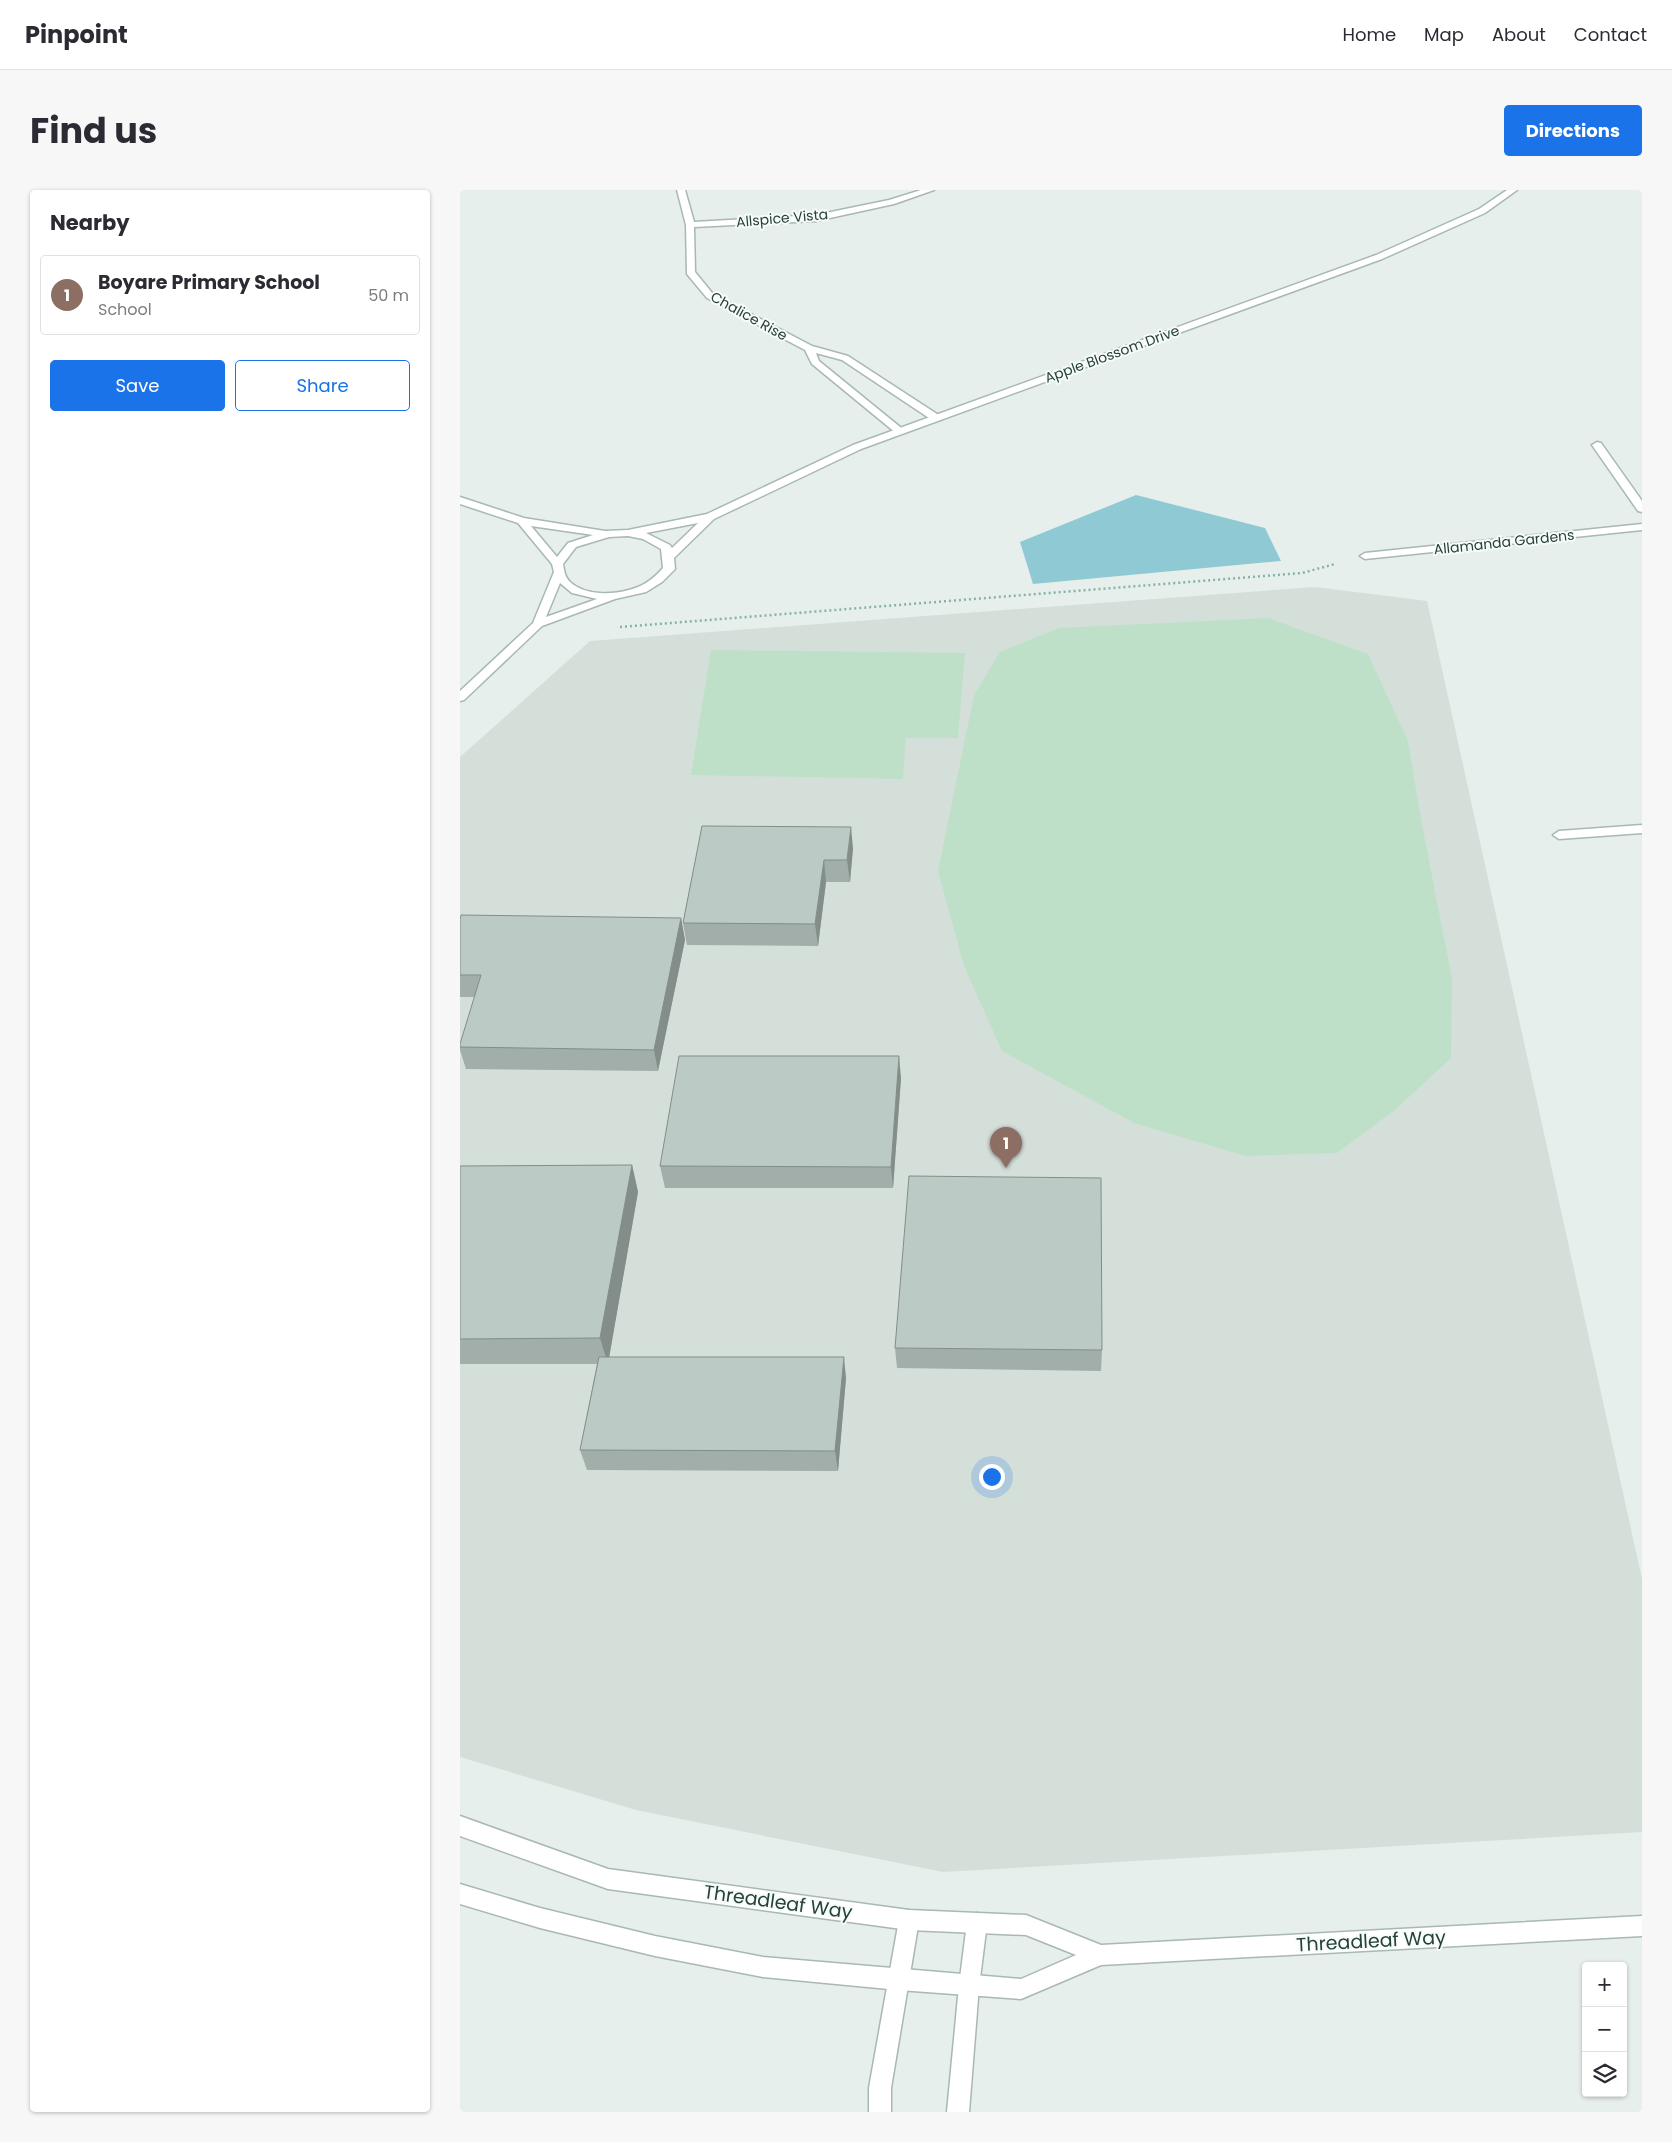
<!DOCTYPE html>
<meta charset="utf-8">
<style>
:root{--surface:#fff;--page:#f7f7f7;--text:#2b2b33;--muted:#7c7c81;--line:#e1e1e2;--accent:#1a73e8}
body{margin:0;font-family:Poppins,sans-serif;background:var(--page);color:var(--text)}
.controls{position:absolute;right:15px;bottom:15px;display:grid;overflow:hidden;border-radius:5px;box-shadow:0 1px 4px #0004}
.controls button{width:45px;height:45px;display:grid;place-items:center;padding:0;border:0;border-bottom:1px solid var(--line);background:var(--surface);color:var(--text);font:25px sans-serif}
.you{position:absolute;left:531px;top:1286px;width:18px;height:18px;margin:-12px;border:4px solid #fff;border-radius:50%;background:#1a73e8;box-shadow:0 0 0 8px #1a73e833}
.badge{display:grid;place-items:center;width:32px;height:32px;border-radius:50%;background:var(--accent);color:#fff;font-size:16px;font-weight:700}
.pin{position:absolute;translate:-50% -41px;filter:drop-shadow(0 1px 2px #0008)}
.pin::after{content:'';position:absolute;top:26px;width:18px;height:15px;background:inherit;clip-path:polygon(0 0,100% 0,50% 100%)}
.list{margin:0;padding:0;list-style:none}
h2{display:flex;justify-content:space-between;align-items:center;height:65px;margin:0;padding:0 20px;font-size:21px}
h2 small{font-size:16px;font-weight:400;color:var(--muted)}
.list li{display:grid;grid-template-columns:32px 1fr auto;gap:15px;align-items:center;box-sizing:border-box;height:80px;margin:0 10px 10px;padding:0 10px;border:1px solid var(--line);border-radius:5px}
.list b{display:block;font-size:19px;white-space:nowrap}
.list p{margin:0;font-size:16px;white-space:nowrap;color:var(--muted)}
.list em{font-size:16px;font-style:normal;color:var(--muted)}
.actions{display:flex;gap:10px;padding:15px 20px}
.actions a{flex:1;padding:11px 0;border:1px solid var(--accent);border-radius:5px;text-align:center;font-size:18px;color:var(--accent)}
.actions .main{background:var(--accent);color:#fff}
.icon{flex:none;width:28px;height:28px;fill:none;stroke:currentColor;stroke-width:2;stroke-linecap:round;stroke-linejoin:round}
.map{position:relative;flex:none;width:1182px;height:1922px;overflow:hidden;border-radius:5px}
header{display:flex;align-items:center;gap:30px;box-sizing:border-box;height:70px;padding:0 25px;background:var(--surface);border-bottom:1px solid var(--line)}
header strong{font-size:24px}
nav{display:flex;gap:28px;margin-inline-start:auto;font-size:18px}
.intro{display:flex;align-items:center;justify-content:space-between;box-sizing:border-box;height:120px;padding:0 30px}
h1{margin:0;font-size:35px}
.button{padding:12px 22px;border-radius:5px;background:var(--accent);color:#fff;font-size:18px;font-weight:700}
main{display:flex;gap:30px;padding:0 30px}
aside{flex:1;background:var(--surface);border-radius:5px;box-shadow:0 1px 4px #0004}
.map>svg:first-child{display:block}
.built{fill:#d4dfda}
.green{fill:#bfe0c8}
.water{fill:#8ec9d4}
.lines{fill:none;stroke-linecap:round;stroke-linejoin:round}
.minor-casing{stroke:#a8b8b2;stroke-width:3}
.tertiary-casing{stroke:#a8b8b2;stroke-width:3}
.path{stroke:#86b3a5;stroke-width:2.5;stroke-dasharray:2 3;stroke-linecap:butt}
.minor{fill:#fff;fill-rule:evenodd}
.tertiary{fill:#fff;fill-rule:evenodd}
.wall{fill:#a1aea9}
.shaded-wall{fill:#838d89}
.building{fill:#bbcac4;stroke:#838d89}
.labels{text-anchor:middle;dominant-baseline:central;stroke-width:4;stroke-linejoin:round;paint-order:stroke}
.far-street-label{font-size:14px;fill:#24423a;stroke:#f7fbf9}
.near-street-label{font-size:19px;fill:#24423a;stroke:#f7fbf9}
</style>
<header>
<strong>Pinpoint</strong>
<nav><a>Home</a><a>Map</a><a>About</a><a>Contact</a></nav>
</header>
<div class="intro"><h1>Find us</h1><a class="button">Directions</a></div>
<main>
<aside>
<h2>Nearby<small></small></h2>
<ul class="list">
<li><span class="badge" style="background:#8d6e63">1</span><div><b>Boyare Primary School</b><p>School</p></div><em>50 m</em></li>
</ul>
<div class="actions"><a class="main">Save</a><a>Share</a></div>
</aside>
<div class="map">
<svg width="1182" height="1922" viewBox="0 0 1182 1922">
<rect width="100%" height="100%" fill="#e6efeb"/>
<!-- built -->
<path class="built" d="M855 397 967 411 1182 1389V1642L483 1682 176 1620 0 1567V567L130 451Z"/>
<!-- green -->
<path class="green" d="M808 428 908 464 948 551 962 635 992 788 991 868 935 920 877 963 785 966 674 933 542 861 504 776 478 681 514 505 540 462 599 438Z
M251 460 505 463 498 548H446L443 589 231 585Z"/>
<!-- water -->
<path class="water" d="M676 305 805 338 821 371 573 394 560 352Z"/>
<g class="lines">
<!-- minor casing -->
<g class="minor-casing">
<path id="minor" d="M217 0H225L234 32 356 25 429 10 461 0H474L434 14 356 31 234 37 235 82 253 104 352 156 388 166 480 226V230H472L382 170 356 163 359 171 445 241 440 244 436 243 352 174 345 160 247 108 227 84 226 35Z
M1137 252 1141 253 1182 311V322L1178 321 1132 255Z
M1182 334V340L905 369 900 366 905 363Z
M1182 635V643L1099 649 1093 645 1099 641Z
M449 1720 456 1723 459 1730 431 1898V1922H409V1898L439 1730 442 1723Z
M517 1723 524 1726 527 1733 519 1796 509 1922H487L499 1796 507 1733 510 1726Z"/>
</g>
<!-- tertiary casing -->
<g class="tertiary-casing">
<path id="tertiary" d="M1047 0H1057L1025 23 922 69 401 259 254 329 214 368 215 379 202 392 186 402 155 409 82 436 4 510 0 511V501L73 433 94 382 92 374 58 333 0 314V307L64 328 145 341 168 340 247 324 393 255 916 65 1019 19ZM238 333 212 358 210 355 186 343ZM71 336 133 345 108 353 97 367ZM168 346 183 349 201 359 203 378C196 386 188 393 178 397 159 405 126 407 110 392 105 387 104 381 103 374L116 357 149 347ZM100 393 112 403 137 409 86 427Z
M0 1626 148 1679 449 1720 566 1725 641 1755 1182 1726V1746L641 1775 561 1809 439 1800 303 1787 195 1766 80 1738 0 1714V1694L80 1718 195 1746 303 1767 561 1789 616 1765 566 1745 449 1740 148 1699 0 1646Z"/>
</g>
<!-- path -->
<path class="path" d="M160 437 842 383 875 374"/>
<!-- minor -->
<use href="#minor" class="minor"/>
<!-- tertiary -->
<use href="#tertiary" class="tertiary"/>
</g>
<!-- wall -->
<path class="wall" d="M242 636 393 658 390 692H366L358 756 227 755 223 733Z
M221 728 225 750 198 881 6 879 0 860V854L15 807H0V729Z
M441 888 433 998H205L200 976Z
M172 975 178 1002 149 1167 386 1188 378 1281 127 1280 120 1260 137 1174H0V976Z
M435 1158 642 1160 641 1181 437 1178Z"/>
<!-- shaded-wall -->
<path class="shaded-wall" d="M391 637 393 658 390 692 387 670Z
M364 670 366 692 358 756 355 734Z
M221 728 225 750 198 881 194 860Z
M439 866 441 888 433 998 431 977Z
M172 975 178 1002 148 1174 140 1148Z
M384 1167 386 1188 378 1281 375 1261Z"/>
<!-- building -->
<path class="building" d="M242 636 391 637 387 670H364L355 734 223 733Z
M1 725 221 728 194 860 0 857V854L21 785H0V729Z
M219 866H439L431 977 200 976Z
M172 975 140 1148 0 1149V976Z
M449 986 641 988 642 1160 435 1158Z
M139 1167H384L375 1261 120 1260Z"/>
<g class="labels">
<!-- far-street labels -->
<g class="far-street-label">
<text transform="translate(322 28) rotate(-5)">Allspice Vista</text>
<text transform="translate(289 126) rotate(29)">Chalice Rise</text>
<text transform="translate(652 164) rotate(-20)">Apple Blossom Drive</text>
<text transform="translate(1044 352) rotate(-6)">Allamanda Gardens</text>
</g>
<!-- near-street labels -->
<g class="near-street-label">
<text transform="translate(318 1712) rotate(8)">Threadleaf Way</text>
<text transform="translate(911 1751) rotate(-3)">Threadleaf Way</text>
</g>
</g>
</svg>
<div class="controls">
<button>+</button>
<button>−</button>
<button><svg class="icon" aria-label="layers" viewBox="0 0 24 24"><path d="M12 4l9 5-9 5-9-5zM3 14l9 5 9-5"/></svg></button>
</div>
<div class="you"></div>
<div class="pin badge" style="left:546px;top:978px;background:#8d6e63">1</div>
</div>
</main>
